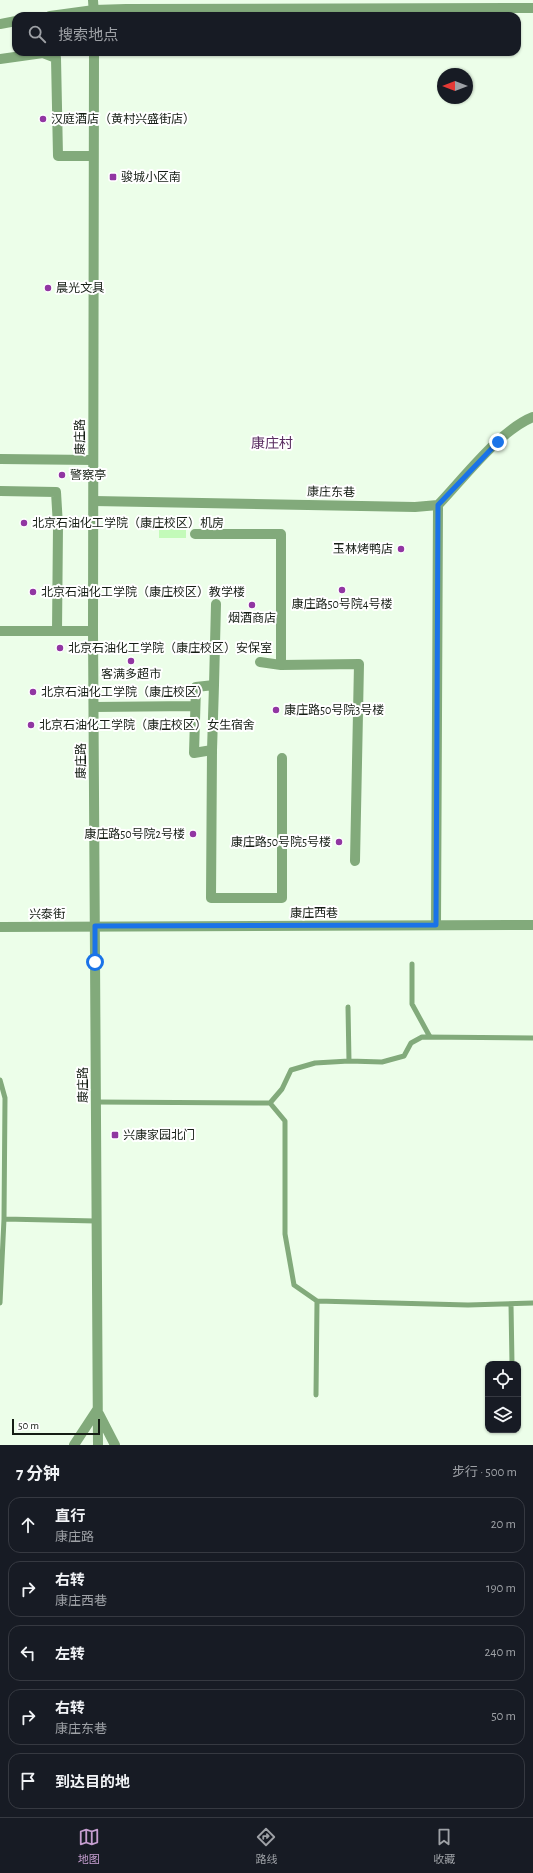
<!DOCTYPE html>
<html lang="zh">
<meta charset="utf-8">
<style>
:root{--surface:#171b24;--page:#20242c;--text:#f1f3f6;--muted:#9ea1a6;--line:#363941;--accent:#c69ed0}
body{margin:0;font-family:"Alegreya Sans","Noto Sans SC",sans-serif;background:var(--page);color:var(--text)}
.controls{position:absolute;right:12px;bottom:12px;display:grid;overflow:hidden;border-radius:8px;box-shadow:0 1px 3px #0004}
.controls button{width:36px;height:36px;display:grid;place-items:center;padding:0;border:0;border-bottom:1px solid var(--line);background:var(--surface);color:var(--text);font:20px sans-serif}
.compass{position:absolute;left:437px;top:68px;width:36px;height:36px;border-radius:50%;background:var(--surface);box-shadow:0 1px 3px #0004;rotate:270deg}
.scale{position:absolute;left:12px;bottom:10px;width:88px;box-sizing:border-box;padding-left:4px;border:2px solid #151d14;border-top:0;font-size:11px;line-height:14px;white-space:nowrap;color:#151d14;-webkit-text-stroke:3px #fff;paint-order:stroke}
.stop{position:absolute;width:12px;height:12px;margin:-9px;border:3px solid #1a73e8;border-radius:50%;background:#fff}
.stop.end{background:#1a73e8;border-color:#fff;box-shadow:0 1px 4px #0008}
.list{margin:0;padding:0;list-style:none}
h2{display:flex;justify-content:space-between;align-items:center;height:52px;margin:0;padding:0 16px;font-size:17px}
h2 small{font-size:13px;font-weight:400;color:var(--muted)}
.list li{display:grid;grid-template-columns:26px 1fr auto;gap:12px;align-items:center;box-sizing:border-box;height:56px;margin:0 8px 8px;padding:0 8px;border:1px solid var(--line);border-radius:12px}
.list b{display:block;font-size:15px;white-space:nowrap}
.list p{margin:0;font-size:13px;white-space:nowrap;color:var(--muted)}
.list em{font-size:13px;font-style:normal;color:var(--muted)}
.icon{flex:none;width:22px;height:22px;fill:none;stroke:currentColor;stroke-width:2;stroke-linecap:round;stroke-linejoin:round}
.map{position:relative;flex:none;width:533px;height:1445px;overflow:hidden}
.search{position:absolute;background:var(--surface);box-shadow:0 1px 3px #0004;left:12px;right:12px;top:12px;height:44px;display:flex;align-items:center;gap:10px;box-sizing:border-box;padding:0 14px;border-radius:12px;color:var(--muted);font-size:15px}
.sheet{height:372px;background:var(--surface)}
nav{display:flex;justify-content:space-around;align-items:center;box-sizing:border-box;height:56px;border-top:1px solid var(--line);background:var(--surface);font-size:11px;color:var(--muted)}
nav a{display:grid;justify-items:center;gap:2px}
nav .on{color:var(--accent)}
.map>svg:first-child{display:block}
.green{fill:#c3fab9}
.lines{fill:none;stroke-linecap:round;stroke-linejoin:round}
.service{stroke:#82aa7b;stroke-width:5}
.minor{stroke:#82aa7b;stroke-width:10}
.tertiary{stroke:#82aa7b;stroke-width:10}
.route{stroke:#1a73e8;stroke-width:5}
.poi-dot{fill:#9136a2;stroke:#fff;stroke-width:1.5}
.labels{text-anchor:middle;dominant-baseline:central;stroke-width:4;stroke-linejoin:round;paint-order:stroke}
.poi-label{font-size:12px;fill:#151d14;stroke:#fff;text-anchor:start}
.street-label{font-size:12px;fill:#151d14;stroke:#fff}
.quarter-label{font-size:14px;fill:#582c60;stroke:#fff}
</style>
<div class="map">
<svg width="533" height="1445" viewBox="0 0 533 1445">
<rect width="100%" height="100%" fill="#ecfee9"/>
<!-- green -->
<path class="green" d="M163 519H181L186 523V538H159V523Z"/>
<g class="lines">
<!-- service -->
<path class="service" d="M412 964V1004L430 1037
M348 1007 349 1061
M0 1080 5 1098 4 1219 0 1303
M96 1102 270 1103 285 1121V1234L294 1285 317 1301 468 1305 533 1303
M270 1103 282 1089 291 1070 315 1063 349 1061 382 1062 404 1056 411 1043 422 1037 533 1038
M4 1219 96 1221
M511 1304 512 1364
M316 1395 317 1301"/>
<!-- minor -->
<path class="minor" d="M0 59 43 53 56 58 58 156H93
M0 459 93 460
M0 491 56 492 58 526 57 631
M94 501 415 507 438 505C463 479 500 430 533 417
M195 534H281V665
M0 631H93
M260 662 281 665 359 664 355 861
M214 685 216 604
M94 707 195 706
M212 750 214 685 196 687 194 753 212 750 211 898H282V758
M436 925 438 505
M0 927 533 925"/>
<!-- tertiary -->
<path class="tertiary" d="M93 0 94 16
M50 16 94 10 126 9 533 8
M0 24 16 21
M94 52 93 631 98 1445
M99 1414 115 1445
M74 1445 97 1410"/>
</g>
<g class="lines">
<!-- route -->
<path class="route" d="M95 962V926L436 925 438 505 498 442"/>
</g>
<!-- markers -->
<g class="poi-dot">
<circle cx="43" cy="119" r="4"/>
<rect x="109" y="173" width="8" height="8" rx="2"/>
<circle cx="48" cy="288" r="4"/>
<circle cx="62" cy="475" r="4"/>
<circle cx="24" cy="523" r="4"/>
<circle cx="401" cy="549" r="4"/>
<circle cx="342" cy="590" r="4"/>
<circle cx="33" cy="592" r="4"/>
<circle cx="252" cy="605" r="4"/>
<circle cx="60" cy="648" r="4"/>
<circle cx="131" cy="661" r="4"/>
<circle cx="33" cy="692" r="4"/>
<circle cx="276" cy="710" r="4"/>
<circle cx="31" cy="725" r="4"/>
<circle cx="193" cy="834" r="4"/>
<circle cx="339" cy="842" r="4"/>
<rect x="111" y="1131" width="8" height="8" rx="2"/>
</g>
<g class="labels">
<!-- poi labels -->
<g class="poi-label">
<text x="51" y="119">汉庭酒店（黄村兴盛街店）</text>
<text x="121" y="177">骏城小区南</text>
<text x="56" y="288">晨光文具</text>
<text x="70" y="475">警察亭</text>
<text x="32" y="523">北京石油化工学院（康庄校区）机房</text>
<text x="393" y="549" text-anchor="end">玉林烤鸭店</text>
<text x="41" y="592">北京石油化工学院（康庄校区）教学楼</text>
<text x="342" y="604" text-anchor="middle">康庄路50号院4号楼</text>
<text x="252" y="618" text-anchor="middle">烟酒商店</text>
<text x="68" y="648">北京石油化工学院（康庄校区）安保室</text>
<text x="131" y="674" text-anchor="middle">客满多超市</text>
<text x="41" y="692">北京石油化工学院（康庄校区）</text>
<text x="284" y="710">康庄路50号院3号楼</text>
<text x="39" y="725">北京石油化工学院（康庄校区）女生宿舍</text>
<text x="185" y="834" text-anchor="end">康庄路50号院2号楼</text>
<text x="331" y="842" text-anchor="end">康庄路50号院5号楼</text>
<text x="123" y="1135">兴康家园北门</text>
</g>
<!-- street labels -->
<g class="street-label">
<text transform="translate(80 437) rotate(-90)">康庄路</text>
<text transform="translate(331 492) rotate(1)">康庄东巷</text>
<text transform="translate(81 761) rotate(-90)">康庄路</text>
<text x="314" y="913">康庄西巷</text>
<text x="47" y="914">兴泰街</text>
<text transform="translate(83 1085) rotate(-90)">康庄路</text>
</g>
<!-- quarter labels -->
<g class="quarter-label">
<text x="272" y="444">康庄村</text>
</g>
</g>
</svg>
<div class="controls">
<button><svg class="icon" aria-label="locate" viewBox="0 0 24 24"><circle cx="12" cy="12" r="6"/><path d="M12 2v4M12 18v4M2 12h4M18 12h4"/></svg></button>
<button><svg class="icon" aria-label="layers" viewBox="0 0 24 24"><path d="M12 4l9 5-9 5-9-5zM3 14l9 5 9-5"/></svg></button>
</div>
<svg class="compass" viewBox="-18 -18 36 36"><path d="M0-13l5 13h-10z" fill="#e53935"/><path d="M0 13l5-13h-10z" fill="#9ea1a6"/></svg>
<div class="scale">50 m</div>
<div class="stop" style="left:95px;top:962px"></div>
<div class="stop end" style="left:498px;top:442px"></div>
<div class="search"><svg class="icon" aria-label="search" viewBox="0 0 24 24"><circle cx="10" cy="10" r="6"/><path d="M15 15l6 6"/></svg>搜索地点</div>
</div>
<section class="sheet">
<h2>7 分钟<small>步行 · 500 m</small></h2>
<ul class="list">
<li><svg class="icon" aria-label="ahead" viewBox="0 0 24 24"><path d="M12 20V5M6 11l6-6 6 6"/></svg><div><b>直行</b><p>康庄路</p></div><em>20 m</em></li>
<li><svg class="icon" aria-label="right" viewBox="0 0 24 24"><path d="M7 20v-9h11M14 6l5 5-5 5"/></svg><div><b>右转</b><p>康庄西巷</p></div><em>190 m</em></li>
<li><svg class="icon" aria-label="left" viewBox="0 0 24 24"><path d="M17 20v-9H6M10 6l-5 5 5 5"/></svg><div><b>左转</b></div><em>240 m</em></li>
<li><svg class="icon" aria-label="right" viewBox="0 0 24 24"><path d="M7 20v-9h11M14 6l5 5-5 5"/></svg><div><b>右转</b><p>康庄东巷</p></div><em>50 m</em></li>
<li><svg class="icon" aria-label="arrive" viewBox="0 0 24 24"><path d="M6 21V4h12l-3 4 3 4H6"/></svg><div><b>到达目的地</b></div></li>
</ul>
</section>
<nav>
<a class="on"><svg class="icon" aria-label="map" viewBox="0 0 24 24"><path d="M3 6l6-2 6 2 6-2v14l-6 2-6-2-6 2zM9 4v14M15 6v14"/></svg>地图</a>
<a><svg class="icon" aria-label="directions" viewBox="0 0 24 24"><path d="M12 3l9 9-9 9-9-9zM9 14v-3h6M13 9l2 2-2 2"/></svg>路线</a>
<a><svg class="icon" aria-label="saved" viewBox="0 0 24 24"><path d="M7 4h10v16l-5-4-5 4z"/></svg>收藏</a>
</nav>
